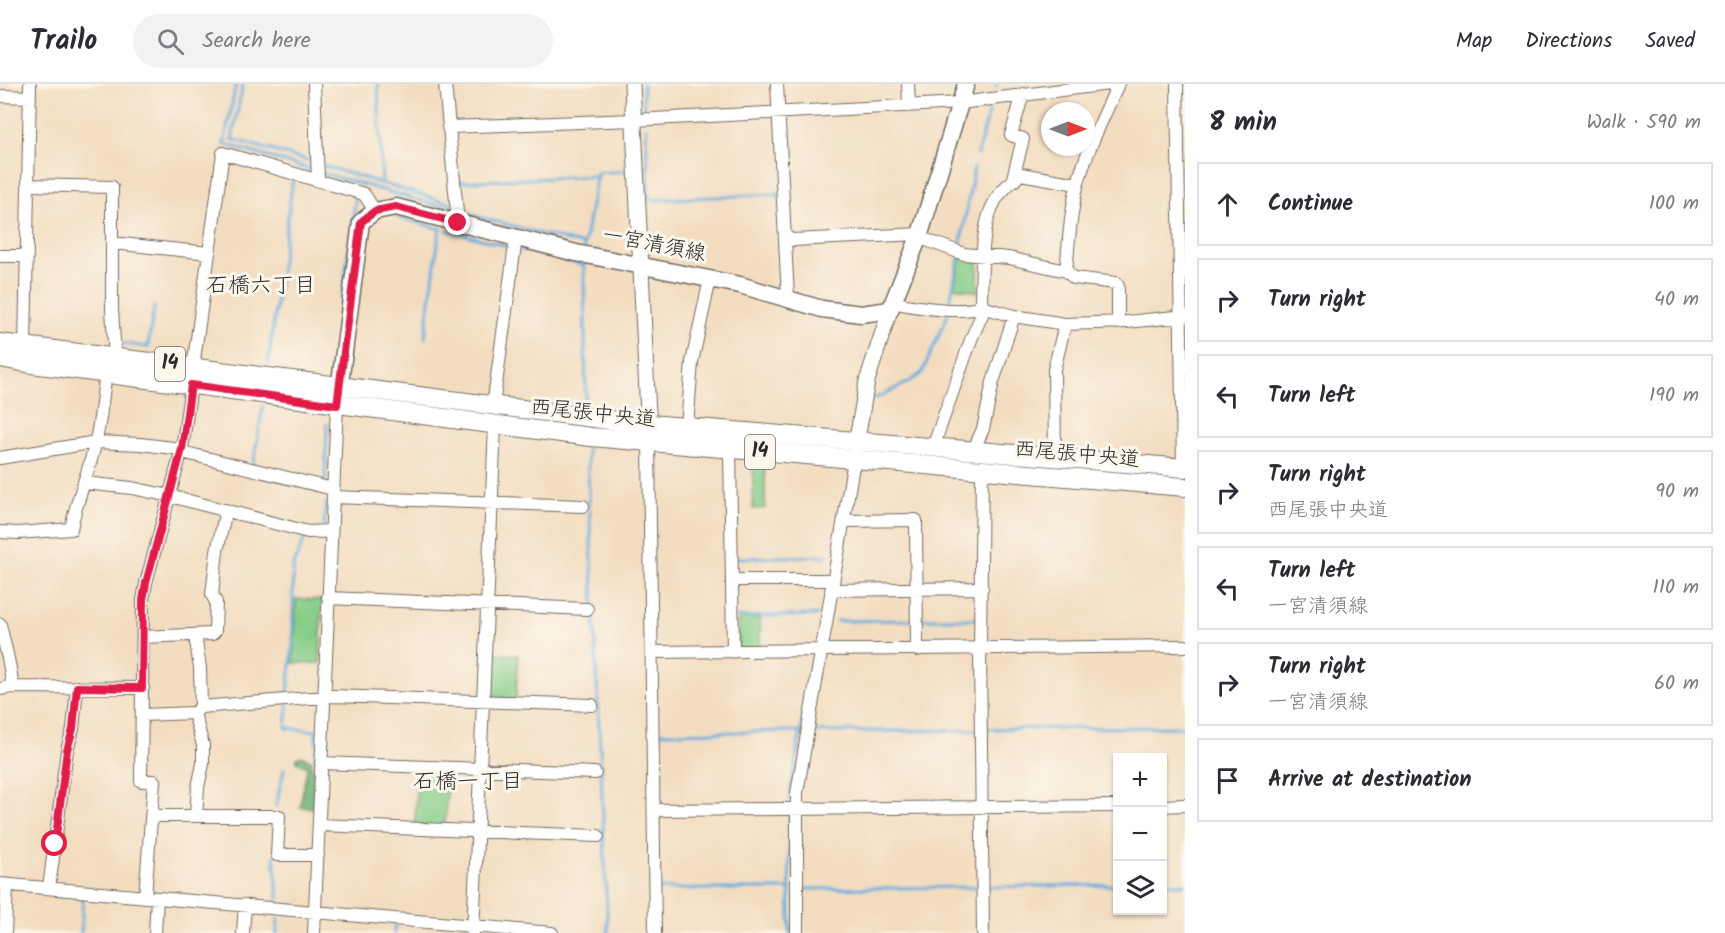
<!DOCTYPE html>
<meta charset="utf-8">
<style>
:root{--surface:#fff;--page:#f2f2f3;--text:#2b2b33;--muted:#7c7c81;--line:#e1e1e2}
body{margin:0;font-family:Kalam,"Klee One",sans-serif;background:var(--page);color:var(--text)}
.controls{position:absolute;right:18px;bottom:18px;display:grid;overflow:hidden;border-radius:0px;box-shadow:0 2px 4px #0004}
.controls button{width:54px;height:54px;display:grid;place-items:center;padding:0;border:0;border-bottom:2px solid var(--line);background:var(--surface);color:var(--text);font:30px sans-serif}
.compass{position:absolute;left:1041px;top:18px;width:54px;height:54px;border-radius:50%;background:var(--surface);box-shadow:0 2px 4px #0004;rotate:90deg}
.stop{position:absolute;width:18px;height:18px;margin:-14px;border:4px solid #e11d48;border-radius:50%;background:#fff}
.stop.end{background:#e11d48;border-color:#fff;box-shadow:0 2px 6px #0008}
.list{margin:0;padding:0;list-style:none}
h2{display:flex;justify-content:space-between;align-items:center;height:78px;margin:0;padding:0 24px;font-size:26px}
h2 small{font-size:20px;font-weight:400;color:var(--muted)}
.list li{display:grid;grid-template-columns:39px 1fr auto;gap:18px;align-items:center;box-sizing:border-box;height:84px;margin:0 12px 12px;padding:0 12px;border:2px solid var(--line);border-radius:0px}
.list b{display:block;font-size:22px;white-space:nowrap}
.list p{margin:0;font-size:20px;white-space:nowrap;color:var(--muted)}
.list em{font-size:20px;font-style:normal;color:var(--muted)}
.icon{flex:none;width:33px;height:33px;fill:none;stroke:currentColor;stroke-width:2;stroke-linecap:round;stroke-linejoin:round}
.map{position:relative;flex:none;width:1185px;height:849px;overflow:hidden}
header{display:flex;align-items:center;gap:36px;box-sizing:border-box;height:84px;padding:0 30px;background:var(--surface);border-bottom:2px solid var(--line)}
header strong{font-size:28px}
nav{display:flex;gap:33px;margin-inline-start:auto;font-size:21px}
.search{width:420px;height:54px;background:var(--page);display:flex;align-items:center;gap:15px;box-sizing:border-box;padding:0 21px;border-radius:33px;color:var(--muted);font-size:22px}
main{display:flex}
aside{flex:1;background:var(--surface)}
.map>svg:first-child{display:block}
.green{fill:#86cd88;stroke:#587c5a;stroke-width:1.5}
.forest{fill:#6cb074;stroke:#4c6e50;stroke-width:1.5}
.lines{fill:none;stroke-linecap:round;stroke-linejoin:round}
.stream{stroke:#69adde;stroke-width:3}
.minor-casing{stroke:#71695f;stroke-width:14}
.tertiary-casing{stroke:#71695f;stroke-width:17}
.secondary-casing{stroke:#71695f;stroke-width:19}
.primary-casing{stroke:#71695f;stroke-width:20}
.minor{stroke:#fff;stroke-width:12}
.tertiary{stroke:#fff;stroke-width:15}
.secondary{stroke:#fff;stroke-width:16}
.primary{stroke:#fff;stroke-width:18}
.route{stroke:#e11d48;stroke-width:8}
.labels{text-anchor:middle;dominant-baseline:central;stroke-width:6;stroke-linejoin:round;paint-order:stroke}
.shield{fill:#fbf7ec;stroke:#696865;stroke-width:1.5}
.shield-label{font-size:20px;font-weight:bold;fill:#2b2b2b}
.street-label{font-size:21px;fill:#2b2b2b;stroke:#fbf7ec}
.neighbourhood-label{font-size:22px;fill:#2b2b2b;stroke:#fbf7ec}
</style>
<header>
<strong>Trailo</strong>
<div class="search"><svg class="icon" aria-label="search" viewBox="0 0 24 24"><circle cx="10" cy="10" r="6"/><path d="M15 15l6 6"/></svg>Search here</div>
<nav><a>Map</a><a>Directions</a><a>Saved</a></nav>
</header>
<main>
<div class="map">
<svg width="1185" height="849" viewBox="0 0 1185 849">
<rect width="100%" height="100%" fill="#fbf7ec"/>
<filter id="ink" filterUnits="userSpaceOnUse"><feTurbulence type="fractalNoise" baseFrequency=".0167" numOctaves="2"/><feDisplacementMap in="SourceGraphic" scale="12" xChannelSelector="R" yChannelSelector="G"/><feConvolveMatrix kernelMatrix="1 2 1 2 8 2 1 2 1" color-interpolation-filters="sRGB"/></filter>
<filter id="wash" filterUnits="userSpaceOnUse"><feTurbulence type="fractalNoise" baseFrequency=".008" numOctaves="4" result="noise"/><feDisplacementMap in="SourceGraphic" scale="24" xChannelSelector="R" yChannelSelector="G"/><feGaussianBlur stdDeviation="1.35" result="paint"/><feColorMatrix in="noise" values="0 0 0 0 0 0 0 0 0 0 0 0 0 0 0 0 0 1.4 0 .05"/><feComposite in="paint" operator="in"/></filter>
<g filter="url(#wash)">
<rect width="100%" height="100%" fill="#f3ddc0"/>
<!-- green -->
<path class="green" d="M961 173 978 177V208L954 203Z
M753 379 765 380V424L753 425Z
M296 515 322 516 320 579H293Z
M738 534H760V564L738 565Z
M489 569 518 571 516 616 487 612Z
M417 686 448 687 445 743 415 742Z"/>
<!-- forest -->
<path class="forest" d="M301 672 311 676C313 682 311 686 315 691L313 724 300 723 307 683 297 678V674Z"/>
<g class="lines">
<!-- stream -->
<path class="stream" d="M236 0 224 60 316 87
M243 0 232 55 313 78
M378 0 382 100
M643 0 644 27
M996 2 997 0
M646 43 649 116 778 110V113
M977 71 989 28
M324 82 452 120
M322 89 454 126
M459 98 597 92
M461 128 584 161V165
M397 133 441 145
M447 146 507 162
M584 161 597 89 625 87
M960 163 974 84
M521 166 527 167
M556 174 583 181
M584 178 586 323
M949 222 959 172
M340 231 356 112
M425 254 440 144
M119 259 148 263 154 223
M268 280 293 94 294 95
M332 286 339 240
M874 315 909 298 922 289 948 230
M587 365 608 849
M255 381H253L263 322
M325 399 327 340
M324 444 326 419
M735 474 826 472
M736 533 817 531
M920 535H976
M836 537 915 536
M288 610 293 558V482L306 451
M288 621 286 644 316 647V660
M984 645 1183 643
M814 648 976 646
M659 649 801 647
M315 675 316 666
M789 716 814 570
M276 722 284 685
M789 730 790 849
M274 772 279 821
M1162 800H1185
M985 803 1118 801
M659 805H790
M803 805 978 803
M55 811 62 812
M81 849 83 813
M277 849 278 835
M394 849 395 841"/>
</g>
</g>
<g filter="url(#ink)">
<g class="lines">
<!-- minor casing -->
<g class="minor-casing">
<path id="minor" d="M314 0 318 95
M445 0 458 139
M777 0 788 214
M908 0 909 22
M1177 0 1183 384
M0 12 30 13
M448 43 634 36 960 19 1109 0
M1015 96 1014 90 1023 55 1011 51 1023 10
M1077 100 1021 90C1011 98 1001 106 995 117 980 143 982 189 981 219L985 224 1014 232 1065 240 1127 238 1185 232
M28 101 112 103V225L115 273
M785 153 793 156 920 150
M918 153 964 170 1009 174 1066 187 1074 194 1116 199 1118 202V239
M112 159 209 169
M0 172H26
M1066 187C1069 158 1070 128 1078 99 1087 65 1104 33 1118 0
M893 218C913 223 966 231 983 222
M25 262 30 0
M193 283 223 69 364 110 375 127
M493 322 516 154
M687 343 692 278 710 195
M649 359 655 849
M933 363 972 253 985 224
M730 365 733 568
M973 367 983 345 993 298 1014 232
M182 368 333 405
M1055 373 1054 286 1065 240
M0 374 96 358 140 360 182 365
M982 386 980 565 983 849
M84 399 132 404 170 412 308 448 331 447
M333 413 583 422
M844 437 916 436 917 566
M0 448 18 449 71 445C76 416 89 389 95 360 101 337 102 313 106 290
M732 496H833
M831 506 982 504
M328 514 587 525
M0 540C4 560 12 584 12 603
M195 551 200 584 201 623
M143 553 212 550 215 547 216 518 212 511 217 467 226 426
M652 568 1185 562
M0 605 12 603 143 604
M194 629 203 661V680L198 703 196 732
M142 631 194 629 201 623 333 612 592 621
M321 679 595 689
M1162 722 1185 721
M654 726 1118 722
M152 732H279L277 771H318
M319 741 598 752
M0 800 552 849
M49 804 67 666 73 645 77 603
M145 813 154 697H141L143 516 146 499 182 365 191 301
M5 849 7 801
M155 849 157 814
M243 849 245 821
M314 849 337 321
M473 849 495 341
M797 849V709L854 376"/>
</g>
<!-- tertiary casing -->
<g class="tertiary-casing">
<path id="tertiary" d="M632 0 649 351
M855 367 867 297 890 226"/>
</g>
<!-- secondary casing -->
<g class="secondary-casing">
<path id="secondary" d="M338 314 361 138 375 127 396 123 576 169 740 201 822 225 861 230 890 226 920 150 966 0"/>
</g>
<!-- primary casing -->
<g class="primary-casing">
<path id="primary" d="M0 259 625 338 1185 384
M0 274 32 280 591 353 1185 403"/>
</g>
<!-- minor -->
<use href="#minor" class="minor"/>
<!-- tertiary -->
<use href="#tertiary" class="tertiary"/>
<!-- secondary -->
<use href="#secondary" class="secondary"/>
<!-- primary -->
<use href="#primary" class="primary"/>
</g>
</g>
<g class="lines" filter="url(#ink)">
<!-- route -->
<path class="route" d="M55 760 67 666 73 645 77 603 142 604 143 516 146 499 182 365 191 301 337 321 361 138 375 127 396 123 458 139"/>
</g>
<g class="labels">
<!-- shield labels -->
<g class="shield">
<rect x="155" y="263" width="30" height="34" rx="4.5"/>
<rect x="745" y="351" width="30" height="34" rx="4.5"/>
</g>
<g class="shield-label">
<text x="170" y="280">14</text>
<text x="760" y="368">14</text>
</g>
<!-- street labels -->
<g class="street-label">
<text transform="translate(654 161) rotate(11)">一宮清須線</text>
<text transform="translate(593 330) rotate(6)">西尾張中央道</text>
<text transform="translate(1077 371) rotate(5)">西尾張中央道</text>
</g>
<!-- neighbourhood labels -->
<g class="neighbourhood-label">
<text x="261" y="202">石橋六丁目</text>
<text x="468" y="698">石橋一丁目</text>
</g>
</g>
</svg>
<div class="controls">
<button>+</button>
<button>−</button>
<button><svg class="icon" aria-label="layers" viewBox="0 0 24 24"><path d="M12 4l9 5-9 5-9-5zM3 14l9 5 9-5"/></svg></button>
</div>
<svg class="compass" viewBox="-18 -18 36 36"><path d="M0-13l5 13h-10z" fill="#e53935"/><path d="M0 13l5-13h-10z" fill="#7c7c81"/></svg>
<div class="stop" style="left:55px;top:760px"></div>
<div class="stop end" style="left:458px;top:139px"></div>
</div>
<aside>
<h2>8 min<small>Walk · 590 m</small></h2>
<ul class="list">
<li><svg class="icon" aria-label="ahead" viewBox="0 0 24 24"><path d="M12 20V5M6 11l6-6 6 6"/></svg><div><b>Continue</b></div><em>100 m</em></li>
<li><svg class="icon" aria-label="right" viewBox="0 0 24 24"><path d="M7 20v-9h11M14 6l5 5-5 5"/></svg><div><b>Turn right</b></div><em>40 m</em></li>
<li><svg class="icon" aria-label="left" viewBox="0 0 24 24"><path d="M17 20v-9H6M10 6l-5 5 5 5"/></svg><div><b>Turn left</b></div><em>190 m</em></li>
<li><svg class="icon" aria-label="right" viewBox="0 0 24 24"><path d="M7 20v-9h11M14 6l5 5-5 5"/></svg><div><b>Turn right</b><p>西尾張中央道</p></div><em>90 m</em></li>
<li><svg class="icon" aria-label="left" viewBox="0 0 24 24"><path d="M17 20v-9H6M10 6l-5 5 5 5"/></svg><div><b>Turn left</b><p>一宮清須線</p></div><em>110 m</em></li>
<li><svg class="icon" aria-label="right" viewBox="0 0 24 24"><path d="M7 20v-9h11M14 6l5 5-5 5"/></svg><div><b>Turn right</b><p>一宮清須線</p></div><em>60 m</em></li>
<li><svg class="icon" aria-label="arrive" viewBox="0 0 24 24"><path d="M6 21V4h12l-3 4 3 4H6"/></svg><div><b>Arrive at destination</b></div></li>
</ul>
</aside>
</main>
